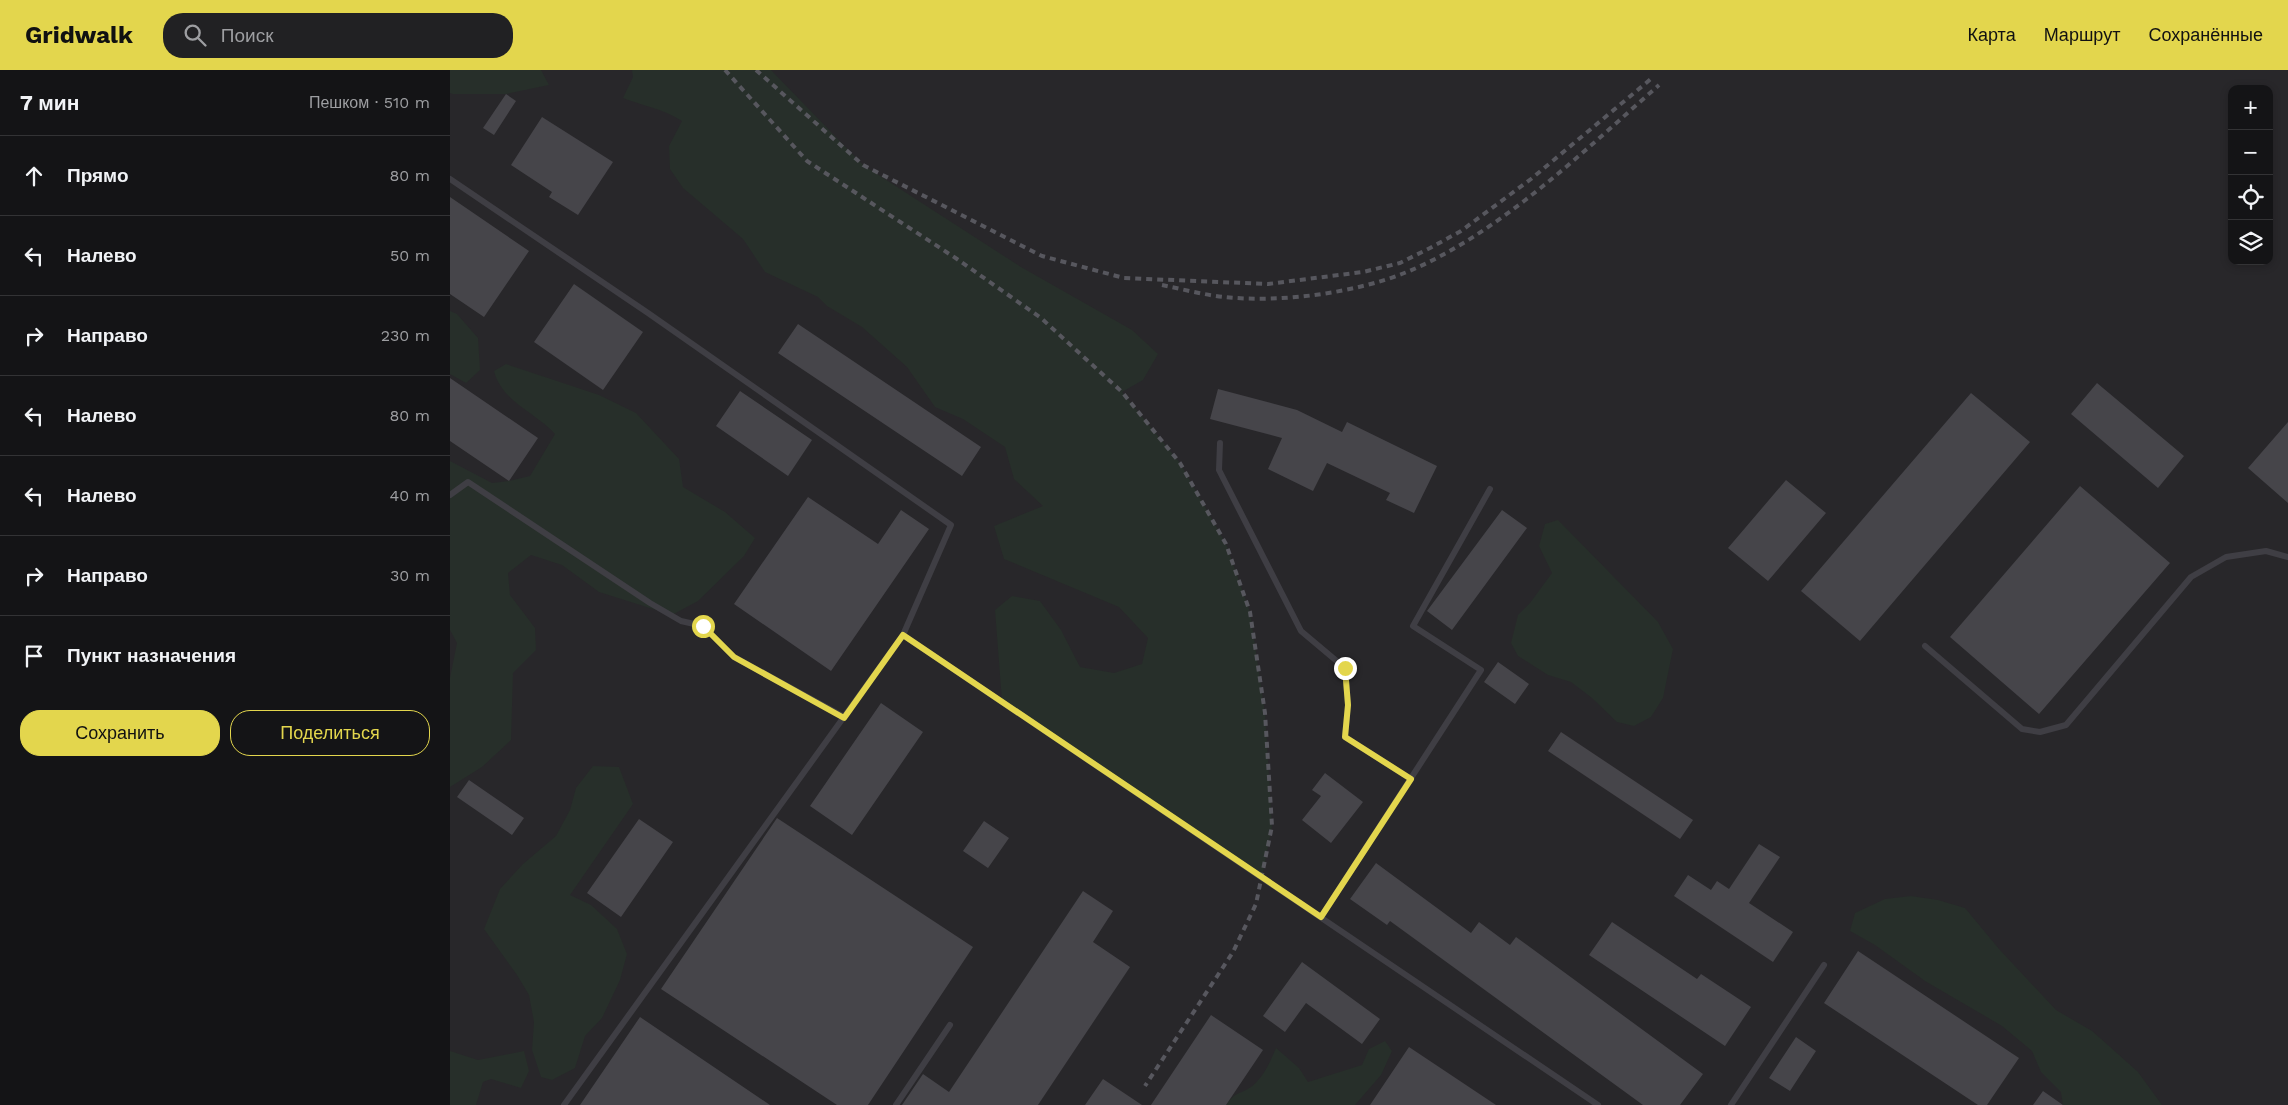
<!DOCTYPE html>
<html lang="ru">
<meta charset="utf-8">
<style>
:root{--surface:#141416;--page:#212123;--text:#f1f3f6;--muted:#9d9ea1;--line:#333335;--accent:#e3d64d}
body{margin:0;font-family:"Work Sans",sans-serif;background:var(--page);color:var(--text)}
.controls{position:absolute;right:15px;top:15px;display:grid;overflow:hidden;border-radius:10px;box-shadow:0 2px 8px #0003}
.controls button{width:45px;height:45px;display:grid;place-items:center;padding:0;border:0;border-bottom:1px solid var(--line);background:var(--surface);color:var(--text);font:25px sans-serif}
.stop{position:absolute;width:15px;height:15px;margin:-11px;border:4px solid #e3d64d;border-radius:50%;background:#fff}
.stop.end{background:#e3d64d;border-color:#fff;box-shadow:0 1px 5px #0008}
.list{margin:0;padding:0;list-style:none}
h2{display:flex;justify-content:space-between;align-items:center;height:65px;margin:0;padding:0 20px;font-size:21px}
h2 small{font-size:16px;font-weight:400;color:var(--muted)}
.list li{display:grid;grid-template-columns:32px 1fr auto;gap:15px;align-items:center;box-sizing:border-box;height:80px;padding:0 20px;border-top:1px solid var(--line)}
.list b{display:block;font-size:19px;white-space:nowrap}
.list em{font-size:16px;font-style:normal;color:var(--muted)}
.actions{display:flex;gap:10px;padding:15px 20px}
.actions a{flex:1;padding:11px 0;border:1px solid var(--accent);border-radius:20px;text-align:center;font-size:18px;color:var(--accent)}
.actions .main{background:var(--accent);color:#111}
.icon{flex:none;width:28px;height:28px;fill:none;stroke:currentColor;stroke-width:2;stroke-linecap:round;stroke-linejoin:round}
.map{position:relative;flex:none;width:1838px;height:1035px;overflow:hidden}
header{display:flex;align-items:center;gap:30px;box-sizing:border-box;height:70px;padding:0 25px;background:var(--accent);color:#111}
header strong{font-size:24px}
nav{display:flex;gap:28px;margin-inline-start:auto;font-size:18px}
.search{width:350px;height:45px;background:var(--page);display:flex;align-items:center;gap:12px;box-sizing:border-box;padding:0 18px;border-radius:20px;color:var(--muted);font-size:19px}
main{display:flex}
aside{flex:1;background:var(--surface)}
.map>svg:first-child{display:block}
.built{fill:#28272a;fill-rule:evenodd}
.green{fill:#272f2a}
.building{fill:#46454a}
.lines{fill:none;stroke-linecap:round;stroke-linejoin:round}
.lane{stroke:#3f3e44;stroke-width:6}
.rail{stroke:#57575e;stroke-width:4;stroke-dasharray:6 5;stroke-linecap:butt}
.route{stroke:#e3d64d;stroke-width:6}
</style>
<header>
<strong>Gridwalk</strong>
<div class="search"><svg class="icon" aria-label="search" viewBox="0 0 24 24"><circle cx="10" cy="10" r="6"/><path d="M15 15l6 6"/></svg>Поиск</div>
<nav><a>Карта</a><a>Маршрут</a><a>Сохранённые</a></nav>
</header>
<main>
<aside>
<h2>7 мин<small>Пешком · 510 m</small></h2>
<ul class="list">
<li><svg class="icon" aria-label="ahead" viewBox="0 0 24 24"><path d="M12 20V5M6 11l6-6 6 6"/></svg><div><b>Прямо</b></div><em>80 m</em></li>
<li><svg class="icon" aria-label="left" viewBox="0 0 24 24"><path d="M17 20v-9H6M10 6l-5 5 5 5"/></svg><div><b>Налево</b></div><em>50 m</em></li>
<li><svg class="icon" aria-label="right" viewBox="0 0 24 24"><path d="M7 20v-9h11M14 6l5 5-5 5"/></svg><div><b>Направо</b></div><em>230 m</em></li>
<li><svg class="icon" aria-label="left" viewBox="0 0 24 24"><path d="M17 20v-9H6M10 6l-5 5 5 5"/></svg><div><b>Налево</b></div><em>80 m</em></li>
<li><svg class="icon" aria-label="left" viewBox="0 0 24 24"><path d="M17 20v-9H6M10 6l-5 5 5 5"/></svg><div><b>Налево</b></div><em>40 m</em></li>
<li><svg class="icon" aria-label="right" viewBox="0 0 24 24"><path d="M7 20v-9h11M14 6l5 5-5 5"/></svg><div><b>Направо</b></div><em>30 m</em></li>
<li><svg class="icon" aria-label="arrive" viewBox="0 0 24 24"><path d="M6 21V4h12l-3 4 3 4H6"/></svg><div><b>Пункт назначения</b></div></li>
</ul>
<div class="actions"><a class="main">Сохранить</a><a>Поделиться</a></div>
</aside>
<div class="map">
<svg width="1838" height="1035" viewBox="0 0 1838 1035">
<rect width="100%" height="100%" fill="#1b1b1d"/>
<!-- built -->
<path class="built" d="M0 0H1838V1035H0ZM1782 19H1819V191H1782Z"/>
<!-- green -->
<path class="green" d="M0 0H91L99 15 56 24H3L0 23Z
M182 0H321L413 95 571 197 682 260 708 284 693 310 672 322 730 393 776 474 800 542 815 643 822 756 812 807 552 631 545 540 562 526 590 531 611 560 630 597 664 603 692 594 698 568 669 537 554 489 544 456 593 436 564 409 555 377 513 349 485 337 457 297 412 257 377 236 368 227 315 202 293 169 233 118 220 99 219 76 232 51C214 39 193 36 173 28L183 7Z
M0 241 7 244 28 268 30 300 16 313 0 304Z
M56 294 149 325 186 343 229 389 233 417 275 442 305 468 294 486 248 531 222 545 149 522 112 495 81 485 58 503 60 525 85 558 86 580 63 603 61 670 32 697 0 717V608L7 573 0 560V391L42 413 59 411 80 406 105 364C85 342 52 332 44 301Z
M1108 450 1208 552 1223 579 1213 628 1201 647 1184 656 1167 652 1142 628 1121 612 1098 605 1068 586 1061 573 1068 545 1080 533 1102 503 1089 476 1095 454Z
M143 696 169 697 183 734 120 825 141 835 167 859 177 884 170 910 152 948 135 966 125 998 102 1010 91 1007 82 980 84 952 79 925 67 905 34 859 50 819 73 794 106 766 120 740 126 718Z
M1461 826 1488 830 1515 838 1549 879 1606 940 1642 961 1659 976 1688 1002 1712 1035H1613L1611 1022 1591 1002 1582 981 1552 956 1475 911 1425 875 1400 861 1405 843 1435 829Z
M935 971 942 981 931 1005 905 1035H776C786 1021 789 1025 801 1017 814 1007 820 992 826 978L849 998 858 1012 912 995 919 979Z
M0 981 28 990 74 981 79 1001 71 1018 41 1009 33 1012 26 1035H0Z"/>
<!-- building -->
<path class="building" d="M56 24 66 31 44 65 33 58Z
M92 47 163 92 128 145 99 127 102 122 61 95Z
M0 127 79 181 34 247 0 224Z
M124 214 193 262 153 320 84 272Z
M348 254 531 377 512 406 328 283Z
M0 308 88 368 59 411 0 371Z
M1647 313 1734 386 1708 418 1621 344Z
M768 319 847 340 892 362 897 352 987 396 964 443 936 430 940 423 877 393 863 421 818 399 832 368 760 349Z
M290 321 362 370 338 406 266 356Z
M1521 323 1580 372 1410 571 1351 521Z
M1838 352V433L1798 398Z
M1336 410 1376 443 1318 511 1278 478Z
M1630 416 1720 493 1589 644 1500 567Z
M358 427 428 474 451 440 479 459 381 601 284 534Z
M1052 440 1077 458 1002 560 977 541Z
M1048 592 1079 614 1065 634 1034 612Z
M431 633 473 662 402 765 360 736Z
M1111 662 1243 750 1230 769 1098 681Z
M875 703 913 732 881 773 852 750 871 726 862 720Z
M19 710 74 748 62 765 7 727Z
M327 748 523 877 418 1035H387L211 919Z
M189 749 223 772 171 847 137 823Z
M534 751 559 768 538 798 513 781Z
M1309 774 1330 787 1299 833 1343 862 1323 892 1224 826 1238 805 1261 820 1267 811 1279 819Z
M926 793 1021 863 1029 852 1060 875 1066 867 1253 1004 1230 1035H1193L940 851 937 855 900 829Z
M633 821 663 841 643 872 680 897 588 1035H452L473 1004 499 1022Z
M1162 852 1247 909 1251 904 1301 937 1275 976 1139 885Z
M1408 881 1569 988 1537 1035H1528L1374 933Z
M852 892 930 949 912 974 856 933 835 962 813 946Z
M761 945 813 980 776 1035H701Z
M190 947 320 1035H130Z
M1346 967 1366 981 1340 1021 1319 1008Z
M959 977 1046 1035H920Z
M653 1009 692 1035H635Z
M1593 1021 1613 1035H1583Z"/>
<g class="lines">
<!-- lane -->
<path class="lane" d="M0 109 198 243 501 455 453 565 1148 1035
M770 373 769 400 851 561 895 598 898 635 895 667 961 709
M0 425 18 412 200 533 231 551 253 556 284 587 394 647
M1475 576 1572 659 1590 662 1616 655 1741 507 1776 487 1816 481 1838 487
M871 847 1031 600 963 556 1040 419
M114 1035 453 565
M446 1035 500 955
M1281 1035 1374 895"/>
<!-- rail -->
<path class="rail" d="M275 0 357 91 507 189 591 248 672 322 730 393 776 474 800 542 815 643 822 756 806 834 783 882 695 1016
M306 0 413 95 592 186 674 208 818 214 913 202 950 193 980 178 1011 161 1081 109 1202 8
M712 215C732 219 754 225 775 227 831 233 905 223 957 202 1049 164 1135 80 1209 15"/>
</g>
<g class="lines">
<!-- route -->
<path class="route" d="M253 556 284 587 394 648 453 565 871 847 961 709 895 667 898 635 895 598"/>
</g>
</svg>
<div class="controls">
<button>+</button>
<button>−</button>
<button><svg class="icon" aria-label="locate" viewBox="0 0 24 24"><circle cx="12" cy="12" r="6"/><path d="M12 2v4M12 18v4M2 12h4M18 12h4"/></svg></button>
<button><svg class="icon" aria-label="layers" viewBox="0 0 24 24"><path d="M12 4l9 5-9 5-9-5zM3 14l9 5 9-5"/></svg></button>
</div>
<div class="stop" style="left:253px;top:556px"></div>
<div class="stop end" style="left:895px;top:598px"></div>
</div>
</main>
